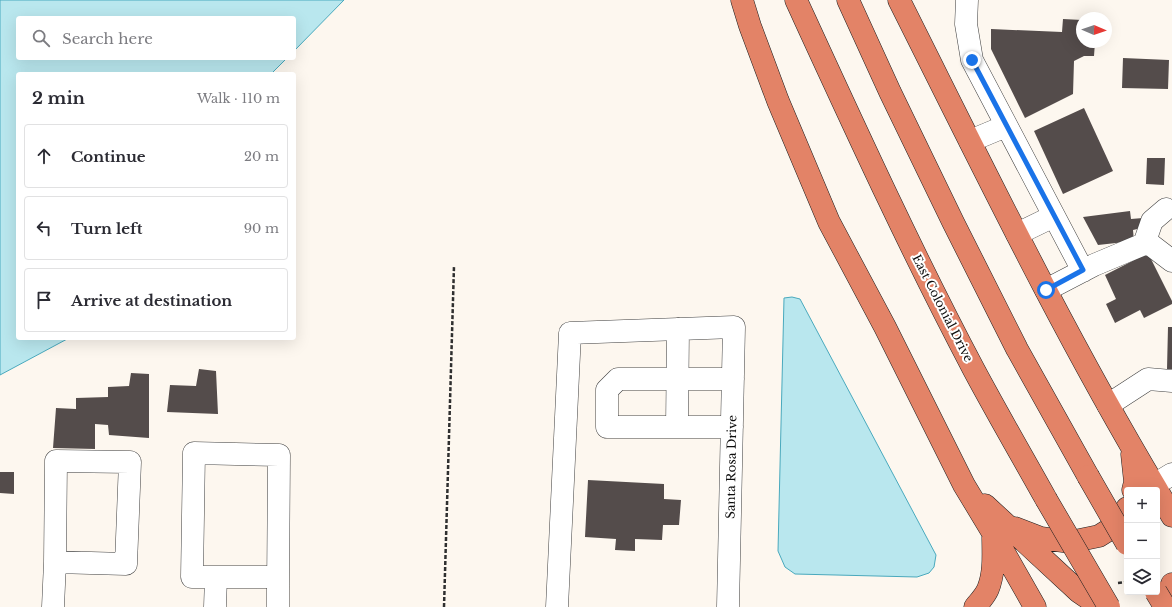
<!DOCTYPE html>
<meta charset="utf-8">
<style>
:root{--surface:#fff;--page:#f7f7f7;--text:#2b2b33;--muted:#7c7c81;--line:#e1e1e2}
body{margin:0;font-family:"Libre Baskerville",serif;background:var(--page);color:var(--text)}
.controls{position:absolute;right:12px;bottom:12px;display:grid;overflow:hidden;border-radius:4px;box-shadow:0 4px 16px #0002}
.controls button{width:36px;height:36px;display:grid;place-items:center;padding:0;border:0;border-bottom:1px solid var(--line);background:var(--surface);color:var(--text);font:20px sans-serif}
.compass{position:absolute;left:1076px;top:12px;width:36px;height:36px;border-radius:50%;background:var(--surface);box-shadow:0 4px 16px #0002;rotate:92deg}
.stop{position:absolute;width:12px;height:12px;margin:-9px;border:3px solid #1a73e8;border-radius:50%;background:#fff}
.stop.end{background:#1a73e8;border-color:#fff;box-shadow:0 1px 4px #0008}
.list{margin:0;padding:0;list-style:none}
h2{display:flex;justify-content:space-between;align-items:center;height:52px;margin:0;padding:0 16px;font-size:17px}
h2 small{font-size:13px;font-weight:400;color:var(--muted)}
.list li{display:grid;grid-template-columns:26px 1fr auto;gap:12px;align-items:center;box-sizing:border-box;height:64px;margin:0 8px 8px;padding:0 8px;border:1px solid var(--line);border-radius:4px}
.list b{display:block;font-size:15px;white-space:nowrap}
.list em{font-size:13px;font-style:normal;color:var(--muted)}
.icon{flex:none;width:22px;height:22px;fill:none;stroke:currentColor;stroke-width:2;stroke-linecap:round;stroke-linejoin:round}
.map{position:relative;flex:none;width:1172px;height:607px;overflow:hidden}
.search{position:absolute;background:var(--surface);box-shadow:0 4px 16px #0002;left:16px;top:16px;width:280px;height:44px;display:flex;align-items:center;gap:10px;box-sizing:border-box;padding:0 14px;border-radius:4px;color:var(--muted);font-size:15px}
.panel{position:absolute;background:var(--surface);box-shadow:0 4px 16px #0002;left:16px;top:72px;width:280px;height:268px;border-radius:4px}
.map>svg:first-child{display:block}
.water{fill:#b9e7ee;stroke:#49a9bd}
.building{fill:#544c4b}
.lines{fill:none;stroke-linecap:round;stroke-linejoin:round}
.minor-casing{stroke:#404040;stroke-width:23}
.highway-casing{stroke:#1e1e1e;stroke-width:23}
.path{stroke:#2f2f2f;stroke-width:2.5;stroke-dasharray:4 2;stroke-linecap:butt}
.minor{stroke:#fff;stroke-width:22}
.highway{stroke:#e38367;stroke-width:22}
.highway-bridge-casing{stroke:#1e1e1e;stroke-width:23;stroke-linecap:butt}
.highway-bridge{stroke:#e38367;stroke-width:22}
.route{stroke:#1a73e8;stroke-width:5}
.labels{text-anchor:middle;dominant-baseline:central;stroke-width:4;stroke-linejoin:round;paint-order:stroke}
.street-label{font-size:12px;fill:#0d0d0d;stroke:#fff}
</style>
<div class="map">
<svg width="1172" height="607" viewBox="0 0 1172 607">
<rect width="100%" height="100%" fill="#fdf7ef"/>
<!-- water -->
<path class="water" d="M0 0H344L294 51V18H18V58H287L271 74H18V338H69L0 375Z
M792 297 800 299 936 555 934 567 929 573 917 577 795 574 785 567 778 551 784 298Z"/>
<!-- building -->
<path class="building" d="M1063 19 1082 20V42H1095L1094 56H1084L1074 61 1073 94 1025 118 991 49V29L1062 32Z
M1123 58 1169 60 1168 89 1122 88Z
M1084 108 1113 171 1063 194 1034 131Z
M1147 158H1165L1164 185 1146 184Z
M1130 211 1131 219 1143 218 1146 227 1133 230 1134 241 1098 245 1083 217Z
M1148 253 1172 301V304L1144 318 1140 310 1115 323 1106 304 1116 299 1105 275Z
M1168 327H1172V369H1167Z
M199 369 216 371 218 414 167 412 170 385 196 386Z
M131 373 149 374V438L109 435 108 425 95 424V449L53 448 56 408 76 409V398L108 397V387L129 386Z
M0 472H14V494L0 493Z
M588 480 664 484V499L681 500 679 525H663L662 540 635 539V551L615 550 616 539 585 537Z"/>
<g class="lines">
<!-- minor casing -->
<g class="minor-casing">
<path id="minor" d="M967 0 966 24 972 60 1083 271
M970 141 1006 126
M1017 234 1054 216
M1144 244 1152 221 1166 209
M1046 290 1094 265 1144 244 1151 245 1172 261
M1108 405 1148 379 1172 381
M677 427 678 329
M732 427H607V390L618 379H733
M1154 485 1172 474
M53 607 55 562 56 461 130 462 126 564 55 562
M215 607 216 577
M278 607V591L279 455 194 453 192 577H278
M557 607 570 333 734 327 728 607"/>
</g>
<!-- highway casing -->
<g class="highway-casing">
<path id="highway" d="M742 0 750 26 778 101 829 222 885 327 964 485 993 533 1035 607
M796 0C853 124 910 249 974 370 997 413 1022 456 1046 499
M848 0 890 92 953 222 1017 349 1088 476
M899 0C982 165 1062 331 1157 490
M1132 454 1135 482 1133 490
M1157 490 1172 516
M985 505 1079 592 1101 607
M1015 528 1041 538 1070 542 1099 536 1118 524 1127 508
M975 607C980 601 985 596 988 589 995 572 993 552 993 535
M1164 607 1172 584"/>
</g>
<!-- path -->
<path class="path" d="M1118 583 1127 582
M444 607 454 266"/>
<!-- minor -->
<use href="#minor" class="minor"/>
<!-- highway -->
<use href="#highway" class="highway"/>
<!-- highway-bridge casing -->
<g class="highway-bridge-casing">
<path id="highway-bridge" d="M1088 476 1127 544
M1046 499 1109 607
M1156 592 1165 607"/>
</g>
<!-- highway-bridge -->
<use href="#highway-bridge" class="highway-bridge"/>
</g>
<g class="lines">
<!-- route -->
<path class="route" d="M972 60 1083 270 1046 290"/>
</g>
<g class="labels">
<!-- street labels -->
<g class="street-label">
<text transform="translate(943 308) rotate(63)">East Colonial Drive</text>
<text transform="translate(731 467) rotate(-89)">Santa Rosa Drive</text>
</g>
</g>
</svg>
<div class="controls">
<button>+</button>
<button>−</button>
<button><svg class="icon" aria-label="layers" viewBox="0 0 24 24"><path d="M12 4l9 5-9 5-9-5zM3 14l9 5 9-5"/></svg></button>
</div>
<svg class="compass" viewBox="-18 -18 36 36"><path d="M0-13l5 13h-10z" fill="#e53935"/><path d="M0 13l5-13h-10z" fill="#7c7c81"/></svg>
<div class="stop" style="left:1046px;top:290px"></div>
<div class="stop end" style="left:972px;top:60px"></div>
<div class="search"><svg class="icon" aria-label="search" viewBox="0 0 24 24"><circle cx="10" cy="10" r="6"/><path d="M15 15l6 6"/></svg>Search here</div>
<section class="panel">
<h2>2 min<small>Walk · 110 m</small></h2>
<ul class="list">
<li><svg class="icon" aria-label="ahead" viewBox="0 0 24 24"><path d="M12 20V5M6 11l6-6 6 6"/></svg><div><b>Continue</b></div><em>20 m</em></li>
<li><svg class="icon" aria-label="left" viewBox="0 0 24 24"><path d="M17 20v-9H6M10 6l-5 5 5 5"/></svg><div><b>Turn left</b></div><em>90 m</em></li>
<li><svg class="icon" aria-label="arrive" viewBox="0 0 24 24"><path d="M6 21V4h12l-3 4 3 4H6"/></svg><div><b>Arrive at destination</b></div></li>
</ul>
</section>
</div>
